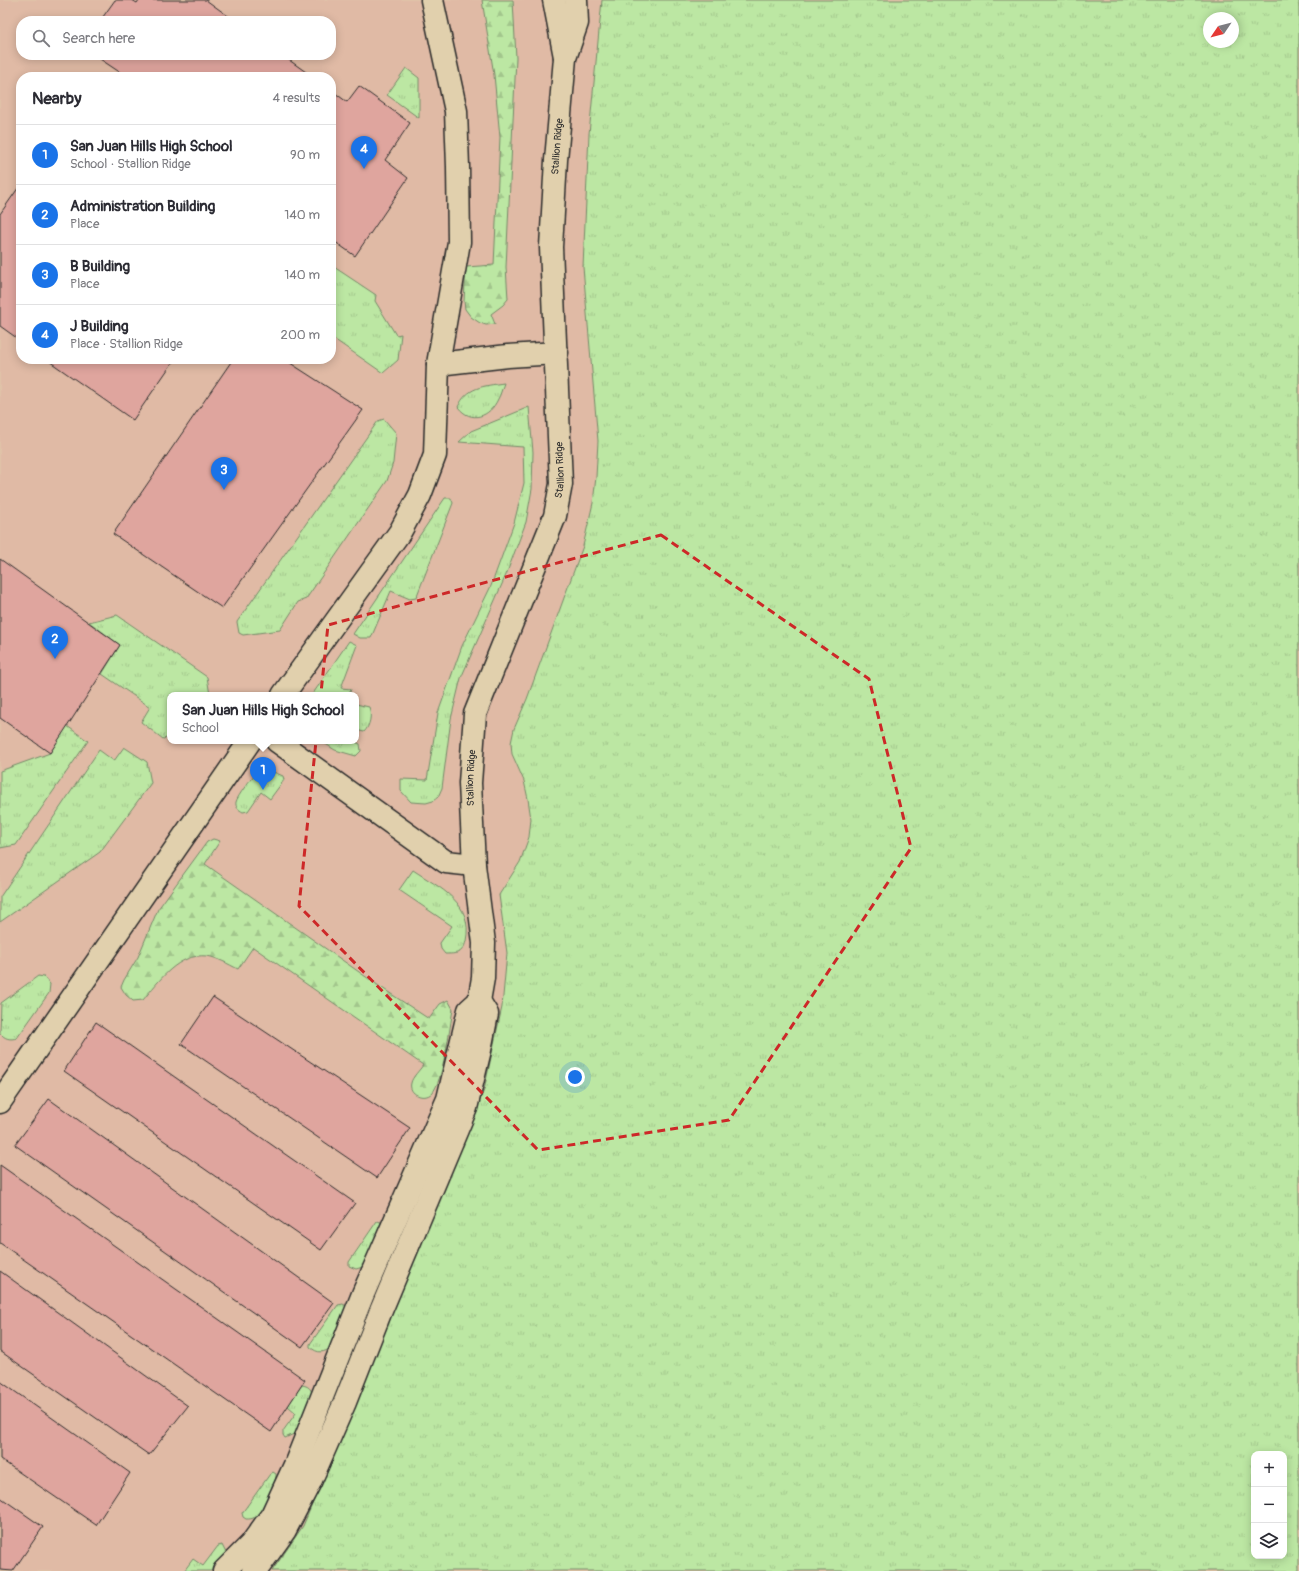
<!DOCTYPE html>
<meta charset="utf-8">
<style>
:root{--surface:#fff;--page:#f2f2f3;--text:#2b2b33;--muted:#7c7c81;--line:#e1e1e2;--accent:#1a73e8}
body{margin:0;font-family:Pangolin,sans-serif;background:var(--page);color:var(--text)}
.controls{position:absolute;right:12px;bottom:12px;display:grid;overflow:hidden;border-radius:8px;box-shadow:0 2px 10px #0003}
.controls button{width:36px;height:36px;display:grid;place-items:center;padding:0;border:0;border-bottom:1px solid var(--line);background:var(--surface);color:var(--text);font:20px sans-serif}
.compass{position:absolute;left:1203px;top:12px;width:36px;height:36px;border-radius:50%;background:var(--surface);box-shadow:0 2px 10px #0003;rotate:235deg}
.you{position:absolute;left:575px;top:1077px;width:14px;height:14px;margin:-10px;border:3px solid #fff;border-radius:50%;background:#1a73e8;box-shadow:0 0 0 6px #1a73e833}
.badge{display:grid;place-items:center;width:26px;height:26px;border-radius:50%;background:var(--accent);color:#fff;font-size:13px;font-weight:700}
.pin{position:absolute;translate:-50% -33px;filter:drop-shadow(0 1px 2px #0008)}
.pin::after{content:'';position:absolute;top:21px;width:14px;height:12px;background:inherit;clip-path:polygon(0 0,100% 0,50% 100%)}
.popup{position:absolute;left:167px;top:692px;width:192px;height:52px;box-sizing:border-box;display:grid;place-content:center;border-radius:8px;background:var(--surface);filter:drop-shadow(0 1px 3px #0005);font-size:13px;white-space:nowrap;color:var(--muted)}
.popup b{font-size:15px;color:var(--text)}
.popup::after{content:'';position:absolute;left:50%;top:100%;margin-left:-8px;border:8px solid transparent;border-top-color:var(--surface)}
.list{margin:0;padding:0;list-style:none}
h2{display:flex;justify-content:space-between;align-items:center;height:52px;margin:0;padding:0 16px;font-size:17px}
h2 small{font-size:13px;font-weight:400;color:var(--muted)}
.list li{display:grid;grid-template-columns:26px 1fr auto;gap:12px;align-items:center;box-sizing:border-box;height:60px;padding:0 16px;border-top:1px solid var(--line)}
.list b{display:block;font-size:15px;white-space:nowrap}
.list p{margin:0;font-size:13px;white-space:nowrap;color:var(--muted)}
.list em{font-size:13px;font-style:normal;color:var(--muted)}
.icon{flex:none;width:22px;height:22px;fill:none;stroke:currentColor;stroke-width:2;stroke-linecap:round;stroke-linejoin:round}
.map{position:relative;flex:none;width:1299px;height:1571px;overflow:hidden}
.search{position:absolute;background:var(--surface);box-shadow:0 2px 10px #0003;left:16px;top:16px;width:320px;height:44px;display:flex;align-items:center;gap:10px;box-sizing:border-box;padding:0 14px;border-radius:16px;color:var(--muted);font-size:15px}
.panel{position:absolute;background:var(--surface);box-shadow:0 2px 10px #0003;left:16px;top:72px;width:320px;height:292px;border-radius:16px}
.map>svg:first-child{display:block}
.built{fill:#e0baa5;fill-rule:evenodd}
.grass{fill:url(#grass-tufts);stroke:#748967;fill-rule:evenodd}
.forest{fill:url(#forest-firs);stroke:#748967}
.building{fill:#dfa59e;stroke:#2b2b2b}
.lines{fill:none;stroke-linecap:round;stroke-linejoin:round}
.minor-casing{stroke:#2b2b2b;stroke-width:25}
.minor{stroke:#e1d0ad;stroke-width:22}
.marked{fill:none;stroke:#cd2828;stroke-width:3;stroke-dasharray:8 5;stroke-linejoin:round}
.labels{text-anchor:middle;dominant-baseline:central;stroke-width:3;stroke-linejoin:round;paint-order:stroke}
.street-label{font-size:10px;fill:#2b2b2b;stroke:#e1d0ad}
</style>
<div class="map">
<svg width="1299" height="1571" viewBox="0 0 1299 1571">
<defs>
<pattern id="grass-tufts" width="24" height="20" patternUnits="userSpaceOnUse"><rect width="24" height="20" fill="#bce7a3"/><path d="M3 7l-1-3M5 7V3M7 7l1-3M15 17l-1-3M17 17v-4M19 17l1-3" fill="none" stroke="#a2c68c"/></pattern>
<pattern id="forest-firs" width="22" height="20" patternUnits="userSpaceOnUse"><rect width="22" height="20" fill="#bce7a3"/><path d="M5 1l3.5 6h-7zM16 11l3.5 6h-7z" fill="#a2c68c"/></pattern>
</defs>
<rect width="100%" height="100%" fill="#e0c3a8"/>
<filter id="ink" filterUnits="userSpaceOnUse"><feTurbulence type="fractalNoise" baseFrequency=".025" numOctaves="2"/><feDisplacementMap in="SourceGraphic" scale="8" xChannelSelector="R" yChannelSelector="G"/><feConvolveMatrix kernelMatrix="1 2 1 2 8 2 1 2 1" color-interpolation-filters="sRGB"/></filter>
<g filter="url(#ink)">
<!-- built -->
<path class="built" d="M0 0H602L589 134 583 267 598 441 596 477 593 503 583 546 527 699 514 729 512 754 524 781 528 799 531 819 529 837 520 862 503 886 501 913 507 953 502 1007 484 1090 377 1351 303 1526 272 1571H0ZM21 21H331V55H21ZM21 77H331V359H21ZM170 695H356V741H170Z"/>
<!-- grass -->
<path class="grass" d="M602 0H1299V1571H272L303 1526 377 1351 484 1090 502 1007 507 953 499 895 520 862 529 837 531 819 528 799 524 781 512 754 511 743 514 729 527 699 583 546 593 503 596 477 598 441 583 267 589 134ZM1209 18H1233V42H1209ZM1254 1454H1284V1556H1254Z
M406 68 419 78V118L387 95Z
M331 265 376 295 375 301 396 335 401 334 398 360 383 373 331 337Z
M504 383C502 388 501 394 498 399 490 417 471 424 458 407 467 387 483 386 504 383Z
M529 407 533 452 532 489 526 522 506 575 461 678 451 719 442 788 438 797 433 801 426 803 411 802 401 791V779L427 780 438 713 462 646 491 586 514 523 524 483 523 447 459 442 471 431Z
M384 419 396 433 393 463 387 481 306 599 298 602 280 630 243 635 239 633 237 622 378 421Z
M445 498H451L453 503 416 598 410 599 391 591 371 638H360L353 634Z
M117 615 207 677 210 695H170V737L163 739 141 722 150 707 102 674 120 645 89 622Z
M349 641 357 645 341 688 351 689 349 695H312Z
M356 704 369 707C372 715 370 726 364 732L356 730Z
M67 726 88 741 16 845 0 848V771L50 753Z
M321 741H353L360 744 361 751 356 756 335 750Z
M124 747 147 762 151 783 100 852 0 922V897L99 750 114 761Z
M266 770 276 773 283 776 284 780 270 799 261 792 248 811 243 812C239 810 235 807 236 802 237 797 252 776 257 773 259 771 263 771 266 770Z
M413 870C440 888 474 903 466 941 463 954 456 954 445 954L441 949 440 943 452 926 399 890Z
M38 976 44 977 50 984 49 993 17 1038C10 1040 5 1039 0 1033L1 1003Z
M377 1221 381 1222 366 1263 363 1267 356 1269 349 1266V1262Z
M343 1304 346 1306 332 1347C324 1353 318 1354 310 1347V1344L338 1305Z
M302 1385C308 1386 311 1388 312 1394L296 1433 285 1438 283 1435V1431L296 1413 288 1406Z
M273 1472 276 1474C277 1482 262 1512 255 1517 252 1519 250 1519 246 1519L243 1517 242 1513 270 1474Z
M222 1545 226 1553 225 1558 211 1571H184L193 1559 203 1566 218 1546Z"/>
<!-- forest -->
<path class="forest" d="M482 0H513L516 58 506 267 508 299 503 305 491 314 495 324 486 325 480 323 471 317 465 309 464 301 466 267 494 265 500 137 494 75Z
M213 839 220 841 205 864 379 986 429 1019 440 1004 448 1000 453 1009C450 1027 443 1082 432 1093 424 1101 408 1094 411 1083 412 1077 420 1070 423 1065L253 947 238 969C228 964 218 958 207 956 178 953 159 981 143 1000L133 1001 126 995 121 987 124 980 138 957 158 909 207 842Z"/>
<!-- building -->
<path class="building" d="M115 0H132L137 3 139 0H206L235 21H100Z
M103 55H282L313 77H127L100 59Z
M359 86 410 123 385 160 408 178 355 256 331 239V90L347 102Z
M21 184V341L0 326V214Z
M46 359H175L133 420Z
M233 359H284L363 410 222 608 113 534Z
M0 559 120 645 50 753 0 718Z
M213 997 410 1128 377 1178 181 1044Z
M96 1022 355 1203 321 1250 64 1071Z
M49 1099 334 1303 302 1347 15 1145Z
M0 1165 305 1380 271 1432 0 1243Z
M0 1271 188 1406 149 1455 0 1351Z
M0 1381 130 1473 96 1525 0 1459Z
M0 1497 43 1527 13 1571 0 1570Z"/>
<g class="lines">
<!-- minor casing -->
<g class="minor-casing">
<g id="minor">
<path d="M554 0 565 57"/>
<path d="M438 364 508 356 557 353"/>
<path d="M283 695 400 532 420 495 435 455 438 364 459 242 458 167 456 111 432 0"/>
<path d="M277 741 446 862 474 865"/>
<path d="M0 1102 250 741"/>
<path id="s1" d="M224 1571 251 1544 272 1515 295 1465 363 1294 448 1099 469 1010 479 1001 483 978 484 943 474 865 470 783 475 714 555 516 561 484 551 247 556 160 565 58 577 23 576 0"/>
<path d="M253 1571 260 1565 285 1530 310 1482 345 1402 380 1313 466 1108 480 1050 487 1014 479 1001"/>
</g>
</g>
<!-- minor -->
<use href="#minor" class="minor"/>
</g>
</g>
<!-- marked area -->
<path class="marked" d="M661 535 869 679 911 848 729 1120 538 1150 299 906 328 625Z"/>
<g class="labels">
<!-- street labels -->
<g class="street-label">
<text stroke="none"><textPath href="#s1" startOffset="1503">Stallion Ridge</textPath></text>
<text stroke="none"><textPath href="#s1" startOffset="1179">Stallion Ridge</textPath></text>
<text stroke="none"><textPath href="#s1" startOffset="855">Stallion Ridge</textPath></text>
</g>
</g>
</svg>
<div class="controls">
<button>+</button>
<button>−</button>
<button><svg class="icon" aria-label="layers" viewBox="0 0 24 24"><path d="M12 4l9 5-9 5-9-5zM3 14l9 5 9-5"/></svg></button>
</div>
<svg class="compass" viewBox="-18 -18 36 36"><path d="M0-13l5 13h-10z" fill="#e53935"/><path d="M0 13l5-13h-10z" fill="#7c7c81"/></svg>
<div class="you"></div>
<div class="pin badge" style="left:263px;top:790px">1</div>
<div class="popup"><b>San Juan Hills High School</b>School</div>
<div class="pin badge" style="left:55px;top:659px">2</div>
<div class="pin badge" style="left:224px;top:490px">3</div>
<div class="pin badge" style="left:364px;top:169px">4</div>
<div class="search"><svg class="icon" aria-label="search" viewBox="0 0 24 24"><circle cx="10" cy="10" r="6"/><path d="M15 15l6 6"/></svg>Search here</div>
<section class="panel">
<h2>Nearby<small>4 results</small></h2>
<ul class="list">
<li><span class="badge">1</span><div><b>San Juan Hills High School</b><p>School · Stallion Ridge</p></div><em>90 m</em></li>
<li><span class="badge">2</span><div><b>Administration Building</b><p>Place</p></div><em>140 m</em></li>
<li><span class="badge">3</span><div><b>B Building</b><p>Place</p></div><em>140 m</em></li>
<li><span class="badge">4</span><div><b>J Building</b><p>Place · Stallion Ridge</p></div><em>200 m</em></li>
</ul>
</section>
</div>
